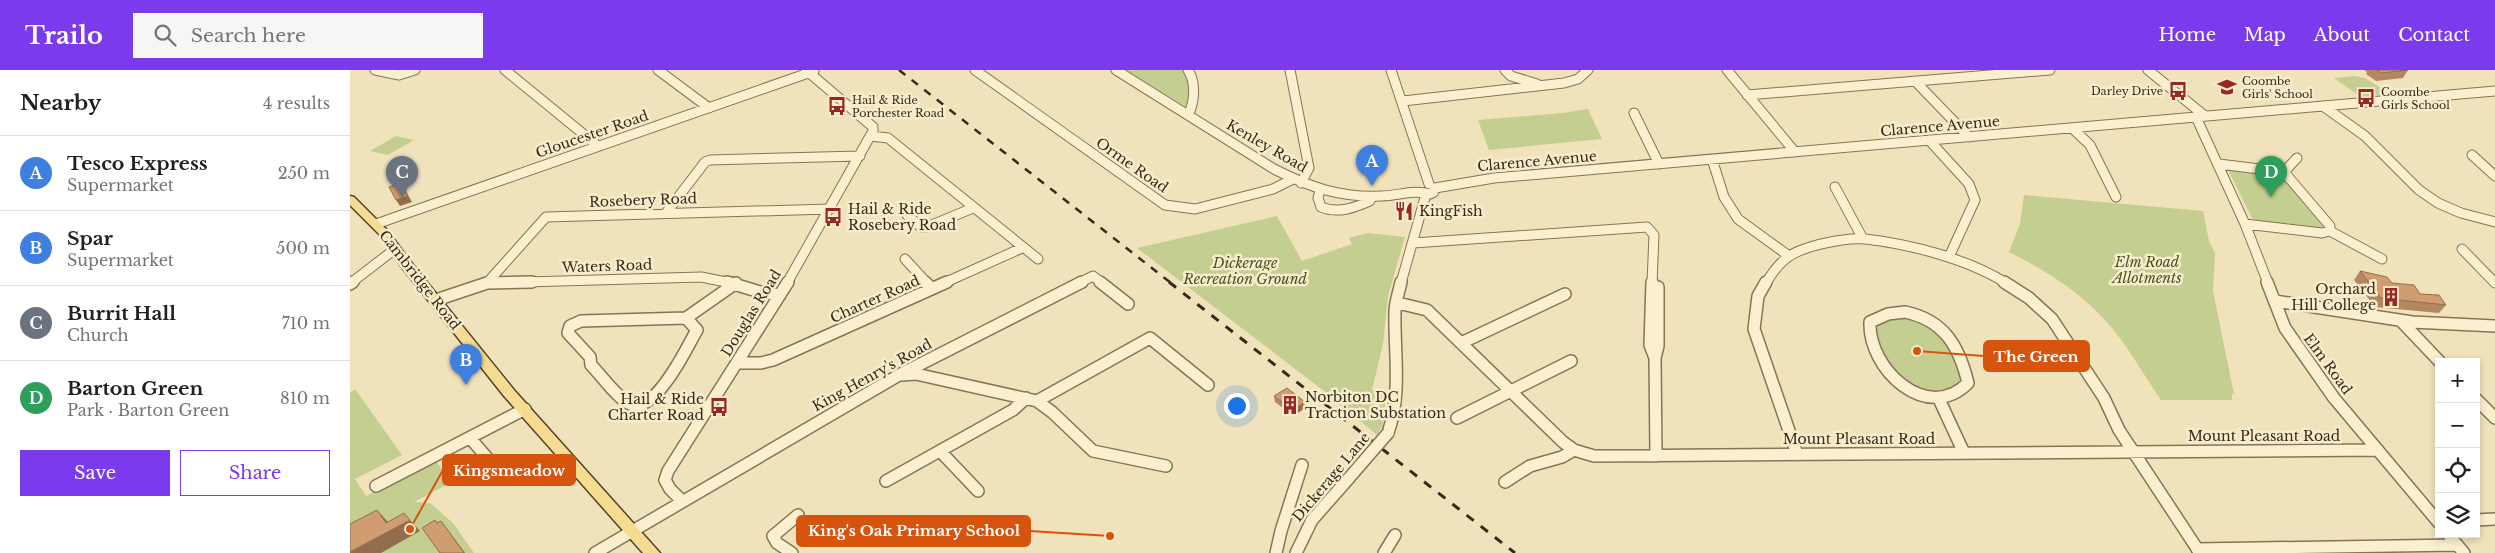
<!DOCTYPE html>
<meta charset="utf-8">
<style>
:root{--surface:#fff;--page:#f6f6f6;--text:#202124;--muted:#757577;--line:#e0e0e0;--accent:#7c3aed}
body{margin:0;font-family:"Libre Baskerville",serif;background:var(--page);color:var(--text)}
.controls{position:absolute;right:15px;bottom:15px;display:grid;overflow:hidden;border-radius:0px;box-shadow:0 2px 8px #0003}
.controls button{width:45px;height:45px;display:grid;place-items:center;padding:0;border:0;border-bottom:1px solid var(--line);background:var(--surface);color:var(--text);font:25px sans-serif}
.you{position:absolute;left:886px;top:335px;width:18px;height:18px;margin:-12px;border:4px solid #fff;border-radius:50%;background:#1a73e8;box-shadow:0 0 0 8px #1a73e833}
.badge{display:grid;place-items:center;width:32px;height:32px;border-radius:50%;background:var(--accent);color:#fff;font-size:16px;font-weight:700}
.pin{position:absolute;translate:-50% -41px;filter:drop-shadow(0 1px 2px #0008)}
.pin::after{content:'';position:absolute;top:26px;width:18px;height:15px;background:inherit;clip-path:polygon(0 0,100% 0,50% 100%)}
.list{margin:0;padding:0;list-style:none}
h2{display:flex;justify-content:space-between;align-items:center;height:65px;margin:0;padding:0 20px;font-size:21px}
h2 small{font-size:16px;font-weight:400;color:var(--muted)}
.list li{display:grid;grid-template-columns:32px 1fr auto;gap:15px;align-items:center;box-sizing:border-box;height:75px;padding:0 20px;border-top:1px solid var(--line)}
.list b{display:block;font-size:19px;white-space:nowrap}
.list p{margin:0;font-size:16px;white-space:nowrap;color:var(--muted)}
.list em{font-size:16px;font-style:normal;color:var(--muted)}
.actions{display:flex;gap:10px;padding:15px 20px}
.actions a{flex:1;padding:11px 0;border:1px solid var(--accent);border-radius:0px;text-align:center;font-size:18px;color:var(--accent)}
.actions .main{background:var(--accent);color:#fff}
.icon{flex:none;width:28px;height:28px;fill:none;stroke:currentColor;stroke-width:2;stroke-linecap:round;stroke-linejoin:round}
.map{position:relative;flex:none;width:2145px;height:483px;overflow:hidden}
header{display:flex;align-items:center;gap:30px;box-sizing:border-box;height:70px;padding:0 25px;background:var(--accent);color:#fff}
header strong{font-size:24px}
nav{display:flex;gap:28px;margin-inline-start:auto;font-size:18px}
.search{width:350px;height:45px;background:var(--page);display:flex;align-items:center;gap:12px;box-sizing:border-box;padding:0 18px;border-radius:0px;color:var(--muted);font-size:19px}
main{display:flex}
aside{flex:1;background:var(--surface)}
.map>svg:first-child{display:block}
.green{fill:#c3ce90}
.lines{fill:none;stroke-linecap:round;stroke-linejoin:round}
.minor-far1-casing{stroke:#887355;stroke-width:11}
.minor-casing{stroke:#887355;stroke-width:14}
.major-casing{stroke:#55402a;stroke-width:3}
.minor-far1{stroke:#faf0d0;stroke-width:9}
.minor{stroke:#faf0d0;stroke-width:11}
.major{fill:#f6dc91;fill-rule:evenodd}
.rail-far1{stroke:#362a1b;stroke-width:2.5;stroke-dasharray:8 8;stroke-linecap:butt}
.rail{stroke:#362a1b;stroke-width:3;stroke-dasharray:9 9;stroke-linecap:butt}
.minor-bridge-casing{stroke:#887355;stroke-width:14;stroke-linecap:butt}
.minor-bridge{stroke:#faf0d0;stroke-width:11}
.wall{fill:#b38760}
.shaded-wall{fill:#926e4e}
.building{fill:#d09d70;stroke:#926e4e}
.labels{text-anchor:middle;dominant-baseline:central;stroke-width:5;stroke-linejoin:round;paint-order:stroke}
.far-poi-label{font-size:11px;fill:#362a1b;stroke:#f7edcc;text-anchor:start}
.street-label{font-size:14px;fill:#362a1b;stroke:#f7edcc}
.poi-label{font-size:14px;fill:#362a1b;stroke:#f7edcc;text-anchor:start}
.park-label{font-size:14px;font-style:italic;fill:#445420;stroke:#f7edcc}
.leader{fill:none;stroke:#d6540e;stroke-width:2}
.callout-dot{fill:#d6540e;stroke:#f7edcc;stroke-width:2}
.callout{fill:#d6540e;stroke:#d6540e;stroke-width:2}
.callout-label{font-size:15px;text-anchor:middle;font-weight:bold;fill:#fff}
</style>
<header>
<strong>Trailo</strong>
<div class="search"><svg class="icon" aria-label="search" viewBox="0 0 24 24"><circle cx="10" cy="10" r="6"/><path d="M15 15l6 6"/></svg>Search here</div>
<nav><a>Home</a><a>Map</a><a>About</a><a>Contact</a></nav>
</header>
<main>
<aside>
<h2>Nearby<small>4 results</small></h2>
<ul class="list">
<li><span class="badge" style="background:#3f7fe0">A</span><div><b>Tesco Express</b><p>Supermarket</p></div><em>250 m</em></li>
<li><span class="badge" style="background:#3f7fe0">B</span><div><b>Spar</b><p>Supermarket</p></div><em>500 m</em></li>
<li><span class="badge" style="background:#6b7280">C</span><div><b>Burrit Hall</b><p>Church</p></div><em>710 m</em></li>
<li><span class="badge" style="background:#2e9e5b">D</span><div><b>Barton Green</b><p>Park · Barton Green</p></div><em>810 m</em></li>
</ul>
<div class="actions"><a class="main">Save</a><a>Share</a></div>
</aside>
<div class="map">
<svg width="2145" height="483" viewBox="0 0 2145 483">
<rect width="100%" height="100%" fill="#f0e3bc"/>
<!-- green -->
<path class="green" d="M776 0H835L839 11 838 38Z
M2005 6 2015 8 2040 24 2011 27 1984 8Z
M1238 39 1252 69 1139 80 1128 50 1213 43Z
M46 66 64 70 38 85 20 81Z
M1877 98 1933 105 1974 154 1976 159 1909 152 1902 148Z
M1674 125 1853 141 1859 171 1865 183 1863 221 1884 324H1882V330H1811C1793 304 1777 274 1756 251 1729 221 1695 200 1659 182L1670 154Z
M927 146 952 191 1002 174 999 168 1018 163 1055 167 1038 226 1033 274 1022 320 1036 325 1033 355 1027 365 974 321 787 178Z
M1533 244 1586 252 1618 313 1589 329 1536 302 1520 252Z
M5 319 52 385 5 409 16 426 85 390 102 412 64 432 80 433 103 453 124 483H0V323Z"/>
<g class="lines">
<!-- minor-far1 casing -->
<g class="minor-far1-casing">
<path id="minor-far1" d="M25 0 49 5 65 0
M155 0 248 76
M308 0 359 38
M625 0 815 135 845 139 923 119 943 109
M766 0 924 99C959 117 991 128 1031 126 1048 126 1063 119 1080 124L1084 122 1085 118
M838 0C846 12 845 32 838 45
M940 0 959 98 951 113
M1041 0 1079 114
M1155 0 1161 6 1187 14
M1377 0 1445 82
M1798 0 1855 46
M1565 11 1619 67
M1397 25 1700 0
M1053 31 1214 13 1228 9 1238 0
M1973 36 2015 66 2069 120 2088 133 2111 143 2145 152
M1284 43 1309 94
M1846 47 1895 154 1918 213
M1722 58 1740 75 1766 127
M521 66 538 68 688 189
M1579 70 1619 114 1625 130 1599 187
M2122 85 2145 106
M1362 89 1374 127 1388 149 1439 186
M1869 94 1934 102 1980 156V161L1972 163 1895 154
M1934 102 1947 88
M1485 117 1513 169
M1085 118 1144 108 2145 21
M970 120 968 128 971 137C988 144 1004 138 1020 131L1021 127
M316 143 355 92 360 90 510 86
M557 145 571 157H577L623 138
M26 154 464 1
M1980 161 2032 189
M1063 173 1297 157 1304 165 1302 213
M2112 179 2145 213
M555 189 577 213
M1 213 45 179
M137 213 196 147 480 139
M137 213 351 207 381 213
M437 213 523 61V57L456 0
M594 213 672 178
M729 213 743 206 752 213
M1051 213 1076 124
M1416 213C1422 203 1428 194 1438 187 1453 176 1496 167 1515 169 1560 174 1618 189 1656 213"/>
</g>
<!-- minor casing -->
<g class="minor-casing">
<path id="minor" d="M377 212 410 222 430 225
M575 212 581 218
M750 212 778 234
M1302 212 1300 275 1305 288
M1416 212 1408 226 1404 259 1447 384
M1654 212 1679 228 1702 249 1754 328 1769 360 1850 483
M1917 212 1935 258 1984 328 2089 453
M0 214 3 212
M86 230 137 213 182 212
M1925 231 2062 252 2145 256
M1048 233 1077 240 1213 372 1224 380 1244 386 2028 380
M1555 242C1594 250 1609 276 1618 313 1577 354 1518 299 1520 252L1538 244Z
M336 248 347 260 343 267C334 284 303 345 280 334 268 329 251 305 241 295L240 287 218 263 220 256 231 251Z
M336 248 386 213
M2052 252 2090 292
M1111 273 1215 224
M387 293H411L423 290 597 212
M552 305 566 304 687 331 702 342 743 381 816 396
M1589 329 1614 383
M2126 329 2145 348
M687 331 800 268 858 315
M1107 348 1221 291
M1038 363C1052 323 1044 283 1045 242 1045 232 1049 222 1051 212
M120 368 140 391
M590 381 628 421
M1306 386 1305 288 1308 276V217
M536 411 663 340 676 328
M1155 412 1180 396 1212 387 1224 380
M26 416 175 339
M332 431 320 419 315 410 318 401 438 212
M2126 450 2145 449
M2098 464 2114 483
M1847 479 2107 475
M245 483 549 305 732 212
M442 483 427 473 423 466 448 445
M926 483 931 461 952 395
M946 483 962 450 999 408
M1034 483 1045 465"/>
</g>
<!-- major casing -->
<g class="major-casing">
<path id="major" d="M0 126 4 127 37 160 59 190 164 320 310 483H293L154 326 51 196 29 164 0 135Z"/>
</g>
<!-- minor-far1 -->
<use href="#minor-far1" class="minor-far1"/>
<!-- minor -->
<use href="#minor" class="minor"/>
<!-- major -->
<use href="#major" class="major"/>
<!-- rail-far1 -->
<path class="rail-far1" d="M549 0 821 213"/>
<!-- rail -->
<path class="rail" d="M819 212 1165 483"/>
<!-- minor-bridge casing -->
<g class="minor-bridge-casing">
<path id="minor-bridge" d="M999 408 1038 363"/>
</g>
<!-- minor-bridge -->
<use href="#minor-bridge" class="minor-bridge"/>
</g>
<!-- wall -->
<path class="wall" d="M2014 0H2058L2053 8 2026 11 2016 4 2017 2Z
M2010 201 2070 224 2096 235 2089 243 2025 237 2004 210Z
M924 326 955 338 943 346 925 332Z"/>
<!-- shaded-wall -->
<path class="shaded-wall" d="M51 113 62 132 50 136 46 130Z
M955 332V338L943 346V340Z
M27 440 38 452 43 459 60 450 70 461 31 483H0V482L36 453Z
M91 451 98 460 115 483H114Z"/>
<!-- building -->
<path class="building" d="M2027 0H2058L2031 3Z
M51 113 58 126 46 130 39 117Z
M2010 201 2037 207 2042 213 2064 215 2070 224 2089 225 2096 235 2031 228Z
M937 318 955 332 943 340 924 326Z
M27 440 36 453 54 443 60 450 0 482V454Z
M85 450 87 453 91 451 114 483H90L72 458Z"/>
<!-- icons -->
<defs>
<g id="school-bare" transform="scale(1.5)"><path d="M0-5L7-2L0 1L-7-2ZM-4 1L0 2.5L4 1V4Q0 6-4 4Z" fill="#9a2822" stroke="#f7edcc" stroke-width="2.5" paint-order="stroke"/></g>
<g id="bus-bare" transform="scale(1.5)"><path d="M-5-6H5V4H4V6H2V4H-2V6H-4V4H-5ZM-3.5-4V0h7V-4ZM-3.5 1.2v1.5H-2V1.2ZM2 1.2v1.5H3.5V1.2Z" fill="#9a2822" stroke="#f7edcc" stroke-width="2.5" paint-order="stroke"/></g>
<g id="restaurant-bare" transform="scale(1.5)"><path d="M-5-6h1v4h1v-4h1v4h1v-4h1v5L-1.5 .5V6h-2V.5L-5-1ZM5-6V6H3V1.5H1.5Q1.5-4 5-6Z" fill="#9a2822" stroke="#f7edcc" stroke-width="2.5" paint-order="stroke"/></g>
<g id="building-bare" transform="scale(1.5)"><path d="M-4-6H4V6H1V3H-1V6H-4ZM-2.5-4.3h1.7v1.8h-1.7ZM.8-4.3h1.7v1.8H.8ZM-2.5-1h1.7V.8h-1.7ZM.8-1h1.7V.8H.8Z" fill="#9a2822" stroke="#f7edcc" stroke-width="2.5" paint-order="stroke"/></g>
</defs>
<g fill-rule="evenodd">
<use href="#school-bare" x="1877" y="17"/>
<use href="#bus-bare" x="1828" y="21"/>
<use href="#bus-bare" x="2016" y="28"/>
<use href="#bus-bare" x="487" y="36"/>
<use href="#restaurant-bare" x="1054" y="141"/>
<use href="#bus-bare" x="483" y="147"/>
<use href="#building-bare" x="2041" y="227"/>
<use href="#building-bare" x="940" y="335"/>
<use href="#bus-bare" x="369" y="337"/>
</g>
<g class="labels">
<!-- far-poi labels -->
<g class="far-poi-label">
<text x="1892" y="11">Coombe<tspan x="1892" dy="13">Girls' School</tspan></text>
<text x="1813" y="21" text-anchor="end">Darley Drive</text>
<text x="2031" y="22">Coombe<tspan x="2031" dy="13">Girls School</tspan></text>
<text x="502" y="30">Hail &amp; Ride<tspan x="502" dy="13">Porchester Road</tspan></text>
</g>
<!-- street labels -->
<g class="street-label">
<text transform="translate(1590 56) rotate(-5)">Clarence Avenue</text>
<text transform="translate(242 64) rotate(-19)">Gloucester Road</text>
<text transform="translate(917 76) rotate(30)">Kenley Road</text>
<text transform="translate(1187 91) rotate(-5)">Clarence Avenue</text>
<text transform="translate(782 95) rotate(35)">Orme Road</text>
<text transform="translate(293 130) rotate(-2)">Rosebery Road</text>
<text transform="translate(257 196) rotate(-2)">Waters Road</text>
<text transform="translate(70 210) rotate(52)">Cambridge Road</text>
<text transform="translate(525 229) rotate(-24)">Charter Road</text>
<text transform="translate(401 243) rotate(-58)">Douglas Road</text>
<text transform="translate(1978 294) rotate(54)">Elm Road</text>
<text transform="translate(522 305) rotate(-29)">King Henry's Road</text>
<text x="1914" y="366">Mount Pleasant Road</text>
<text x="1509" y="369">Mount Pleasant Road</text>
<text transform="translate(981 407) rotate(-50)">Dickerage Lane</text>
</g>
<!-- poi labels -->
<g class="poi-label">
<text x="498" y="139">Hail &amp; Ride<tspan x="498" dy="16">Rosebery Road</tspan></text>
<text x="1069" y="141">KingFish</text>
<text x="2026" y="219" text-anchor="end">Orchard<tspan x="2026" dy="16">Hill College</tspan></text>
<text x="955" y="327">Norbiton DC<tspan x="955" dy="16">Traction Substation</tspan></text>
<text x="354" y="329" text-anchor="end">Hail &amp; Ride<tspan x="354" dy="16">Charter Road</tspan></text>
</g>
<!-- park labels -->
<g class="park-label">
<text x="1797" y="192">Elm Road<tspan x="1797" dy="16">Allotments</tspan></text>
<text x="895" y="193">Dickerage<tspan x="895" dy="16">Recreation Ground</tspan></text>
</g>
</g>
<!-- callouts -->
<path class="leader" d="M1567 281L1634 286M60 459L93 400M760 466L680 461"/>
<g class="callout-dot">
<circle cx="1567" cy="281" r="5"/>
<circle cx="60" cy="459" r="5"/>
<circle cx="760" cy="466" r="5"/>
</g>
<g class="callout">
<rect x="1634" y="271" width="105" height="30" rx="5"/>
<rect x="93" y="385" width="132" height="30" rx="5"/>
<rect x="447" y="446" width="233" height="30" rx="5"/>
</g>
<g class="callout-label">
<text x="1686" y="292">The Green</text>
<text x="159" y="406">Kingsmeadow</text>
<text x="564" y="466">King's Oak Primary School</text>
</g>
</svg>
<div class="controls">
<button>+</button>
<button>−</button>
<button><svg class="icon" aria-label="locate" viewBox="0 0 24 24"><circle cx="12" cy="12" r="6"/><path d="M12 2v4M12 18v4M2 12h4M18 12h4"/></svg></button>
<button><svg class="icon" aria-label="layers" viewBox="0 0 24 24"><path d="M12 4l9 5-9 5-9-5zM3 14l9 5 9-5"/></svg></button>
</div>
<div class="you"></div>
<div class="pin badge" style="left:1022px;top:116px;background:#3f7fe0">A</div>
<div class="pin badge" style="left:116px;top:315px;background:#3f7fe0">B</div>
<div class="pin badge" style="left:52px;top:127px;background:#6b7280">C</div>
<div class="pin badge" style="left:1921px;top:127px;background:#2e9e5b">D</div>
</div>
</main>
